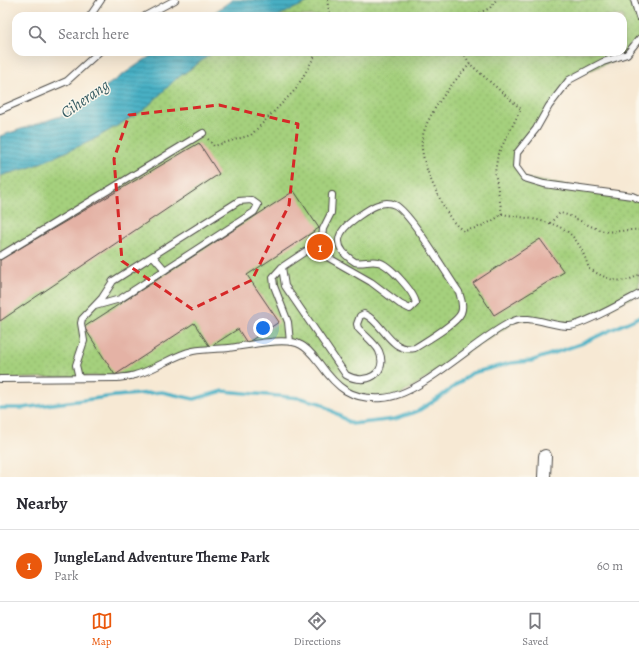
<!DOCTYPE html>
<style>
:root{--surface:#fff;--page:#f2f2f3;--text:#2b2b33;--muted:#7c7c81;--line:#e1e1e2;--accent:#ea580c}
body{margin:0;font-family:Alegreya,serif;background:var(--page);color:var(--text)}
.you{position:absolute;left:263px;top:328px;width:14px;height:14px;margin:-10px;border:3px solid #fff;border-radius:50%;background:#1a73e8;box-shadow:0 0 0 6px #1a73e833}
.badge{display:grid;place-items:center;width:26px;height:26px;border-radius:50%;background:var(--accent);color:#fff;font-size:13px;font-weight:700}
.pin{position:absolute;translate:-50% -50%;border:2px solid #fff;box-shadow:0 1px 4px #0006}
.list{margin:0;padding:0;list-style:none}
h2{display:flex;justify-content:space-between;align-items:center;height:52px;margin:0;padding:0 16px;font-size:17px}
h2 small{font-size:13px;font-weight:400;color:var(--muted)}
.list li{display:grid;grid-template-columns:26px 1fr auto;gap:12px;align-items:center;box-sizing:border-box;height:72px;padding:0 16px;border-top:1px solid var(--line)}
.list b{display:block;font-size:15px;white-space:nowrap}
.list p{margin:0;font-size:13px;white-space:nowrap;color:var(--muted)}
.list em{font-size:13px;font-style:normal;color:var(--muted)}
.icon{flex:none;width:22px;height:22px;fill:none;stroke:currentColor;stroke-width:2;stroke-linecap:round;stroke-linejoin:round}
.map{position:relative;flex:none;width:639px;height:477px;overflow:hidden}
.search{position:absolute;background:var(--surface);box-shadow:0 4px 16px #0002;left:12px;right:12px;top:12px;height:44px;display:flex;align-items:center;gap:10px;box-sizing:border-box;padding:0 14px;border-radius:12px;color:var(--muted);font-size:15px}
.sheet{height:124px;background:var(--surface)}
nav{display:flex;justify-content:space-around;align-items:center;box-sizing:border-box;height:56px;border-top:1px solid var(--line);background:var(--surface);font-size:11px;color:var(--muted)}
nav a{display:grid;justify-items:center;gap:2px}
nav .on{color:var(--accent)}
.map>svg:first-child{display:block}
.park{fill:url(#park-dots);stroke:#687e54}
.water{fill:url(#water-rules);stroke:#386e78}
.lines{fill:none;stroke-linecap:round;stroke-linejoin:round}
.stream{stroke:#46b0c5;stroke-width:3.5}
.building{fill:#e4b2a5}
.lane-casing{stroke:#4a4844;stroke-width:8}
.street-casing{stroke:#4a4844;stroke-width:14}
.path{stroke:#4a4844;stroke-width:2;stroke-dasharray:1 3;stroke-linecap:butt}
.lane{stroke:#fff;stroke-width:6}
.street{stroke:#fff;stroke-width:12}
.marked{fill:none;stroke:#d62828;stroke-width:3;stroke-dasharray:8 5;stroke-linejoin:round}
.labels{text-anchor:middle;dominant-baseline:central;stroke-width:3;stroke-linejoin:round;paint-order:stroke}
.water-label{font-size:16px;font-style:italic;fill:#345a61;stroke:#fbf7ec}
</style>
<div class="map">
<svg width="639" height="477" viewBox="0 0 639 477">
<defs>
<pattern id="park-dots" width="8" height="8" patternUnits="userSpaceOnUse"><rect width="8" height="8" fill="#a5d07d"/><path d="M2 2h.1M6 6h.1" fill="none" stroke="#8eb36c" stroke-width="1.8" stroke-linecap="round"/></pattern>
<pattern id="water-rules" width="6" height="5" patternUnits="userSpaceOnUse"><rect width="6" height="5" fill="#46b0c5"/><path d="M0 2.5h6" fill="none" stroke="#3b8fa0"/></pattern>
</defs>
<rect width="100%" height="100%" fill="#fbf7ec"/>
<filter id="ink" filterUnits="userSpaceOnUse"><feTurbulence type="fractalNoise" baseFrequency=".025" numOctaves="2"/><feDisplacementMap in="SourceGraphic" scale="8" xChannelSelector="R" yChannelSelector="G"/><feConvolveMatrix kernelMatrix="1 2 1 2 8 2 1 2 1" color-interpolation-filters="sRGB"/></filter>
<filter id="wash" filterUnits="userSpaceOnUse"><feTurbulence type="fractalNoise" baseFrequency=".012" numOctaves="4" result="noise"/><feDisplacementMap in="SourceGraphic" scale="16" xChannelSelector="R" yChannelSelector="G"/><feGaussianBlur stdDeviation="0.9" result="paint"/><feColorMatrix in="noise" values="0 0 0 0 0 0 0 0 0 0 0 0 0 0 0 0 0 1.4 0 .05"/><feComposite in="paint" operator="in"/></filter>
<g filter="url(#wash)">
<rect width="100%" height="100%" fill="#f7e9d4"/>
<!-- park -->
<path class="park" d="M308 0H634L639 17V39L627 54 569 80 517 153 516 167 524 178 639 199V294L572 326 519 319 400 395 383 398 350 394 301 345 290 342 193 351 135 375 0 379V176L31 167 91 141 144 110 176 79 214 52H623V16H275Z"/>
<!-- water -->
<path class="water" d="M232 0H313L278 16H209Z
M156 52H214L176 79 144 110 91 141 31 167 0 176V136L64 115Z"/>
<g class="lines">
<!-- stream -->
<path class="stream" d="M0 408H22L115 396 162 392 194 399 223 391 300 398 320 403 352 424 395 419 418 411 440 397 472 373 511 363 531 361 583 343 639 317"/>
</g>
<g id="blocks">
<!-- building -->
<path class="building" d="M199 143 219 174 0 321V260Z
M294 191 319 228 247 275 279 322 247 343 238 329 210 347 194 323 115 375 84 327Z
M540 239 564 272 494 315 473 283Z"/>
</g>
</g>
<g filter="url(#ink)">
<use href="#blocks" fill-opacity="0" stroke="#4a4844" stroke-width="1"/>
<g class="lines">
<!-- lane casing -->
<g class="lane-casing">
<path id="lane" d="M634 0 639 17
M90 16 101 0
M145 16 175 0
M639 39 627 54 603 62 569 80 549 106 536 129 517 153 516 167 524 178 544 184 632 196 639 199
M0 110 67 81 99 52
M0 256 203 133
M153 256 165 270
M282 267 285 286 346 375C365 386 389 374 379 351 375 343 364 335 358 328L357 324 360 316 364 314C384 322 389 353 415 348 426 341 456 324 461 313 464 306 461 299 459 292 446 274 411 213 395 205 382 198 366 211 356 218 336 232 331 247 355 262 363 264 370 260 378 262 389 264 414 292 416 303L410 309 400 304 371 282 322 254 306 251 322 238 323 229 331 213 332 195
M290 342 288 322 274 286 273 277 282 267 306 251
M79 378 76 365 84 341 81 323 82 319 102 298 113 281 239 201 251 200 258 205 254 212 120 299 95 306
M0 379 117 378C123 377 129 377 135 375 155 370 173 355 193 351 205 349 218 349 229 348 247 346 285 336 301 345 308 348 315 358 320 364 337 388 351 400 382 398 421 396 474 340 511 322 528 313 552 327 570 326 585 324 624 302 639 294"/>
</g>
<!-- street casing -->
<g class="street-casing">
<path id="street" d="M544 477 545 456"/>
</g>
<!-- path -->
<path class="path" d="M327 0 330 16
M472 16 490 8 496 0
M463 52 470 64 521 109 498 154 495 172 502 214C491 223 478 228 464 231 451 223 445 209 438 195 431 181 424 165 422 149 418 123 453 82 470 64
M208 139 214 146 251 135 296 89 317 52
M502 214C523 218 558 220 572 236 581 245 585 257 589 269 608 279 619 286 639 275
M550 223 560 213C575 216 588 227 604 231 614 233 628 229 639 230"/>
<!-- lane -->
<use href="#lane" class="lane"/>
<!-- street -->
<use href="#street" class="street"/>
</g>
</g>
<!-- marked area -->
<path class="marked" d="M219 105 298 124 289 205 252 280 192 309 122 261 114 159 129 115Z"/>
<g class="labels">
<!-- water labels -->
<g class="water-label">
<text transform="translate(85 99) rotate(-35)">Ciherang</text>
</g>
</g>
</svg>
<div class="you"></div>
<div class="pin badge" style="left:320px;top:247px">1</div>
<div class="search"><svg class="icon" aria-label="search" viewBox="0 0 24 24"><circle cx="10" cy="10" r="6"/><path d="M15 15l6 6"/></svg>Search here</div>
</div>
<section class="sheet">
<h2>Nearby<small></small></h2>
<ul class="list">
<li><span class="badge">1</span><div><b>JungleLand Adventure Theme Park</b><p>Park</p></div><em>60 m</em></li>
</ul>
</section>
<nav>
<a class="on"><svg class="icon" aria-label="map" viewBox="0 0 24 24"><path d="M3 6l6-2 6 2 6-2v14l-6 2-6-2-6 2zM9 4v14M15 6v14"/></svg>Map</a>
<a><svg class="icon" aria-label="directions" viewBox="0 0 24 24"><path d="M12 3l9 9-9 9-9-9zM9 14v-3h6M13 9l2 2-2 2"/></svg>Directions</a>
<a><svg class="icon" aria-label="saved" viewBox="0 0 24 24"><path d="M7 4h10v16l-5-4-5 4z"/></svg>Saved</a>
</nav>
